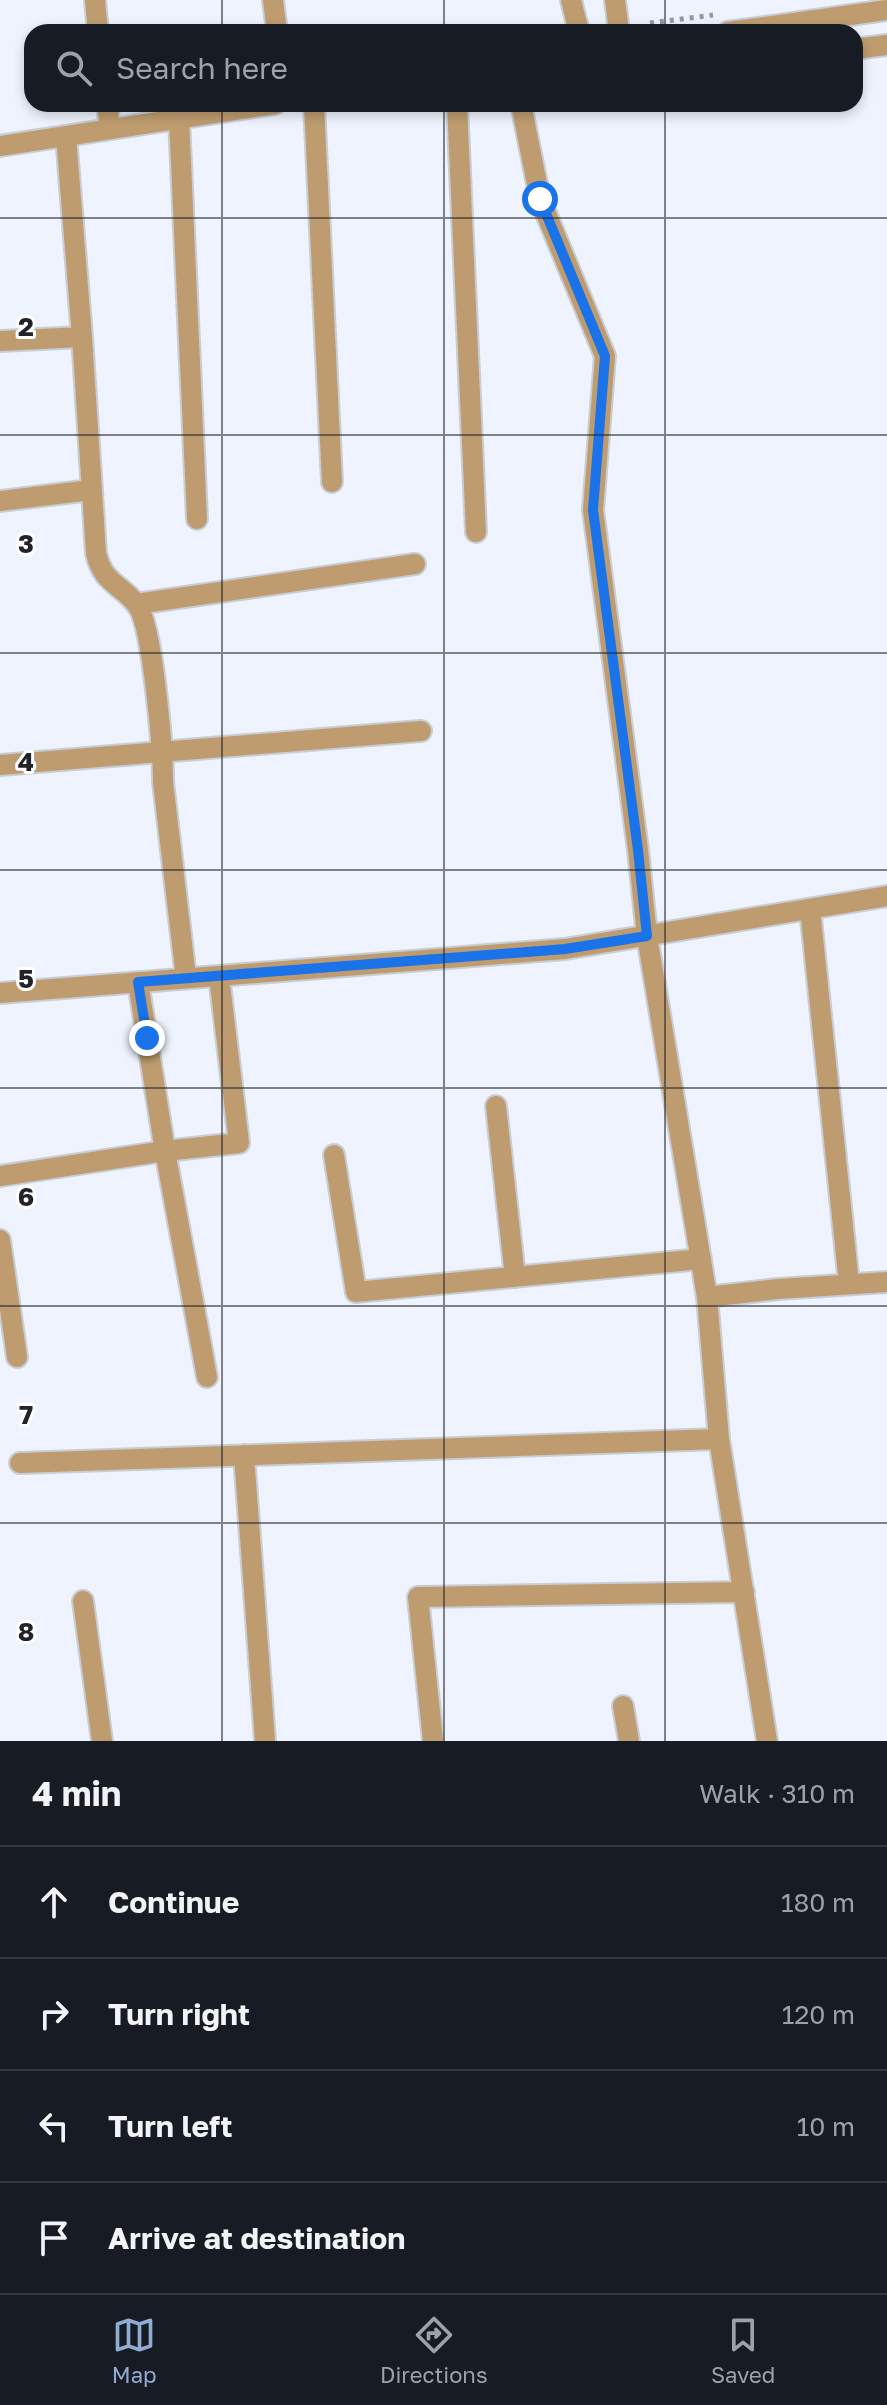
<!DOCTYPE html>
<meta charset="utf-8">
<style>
:root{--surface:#171b24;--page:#242831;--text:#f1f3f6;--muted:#9ea1a6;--line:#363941;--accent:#91acd2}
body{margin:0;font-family:"Golos Text",sans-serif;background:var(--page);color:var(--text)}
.stop{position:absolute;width:24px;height:24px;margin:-18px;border:6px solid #1a73e8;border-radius:50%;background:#fff}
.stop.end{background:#1a73e8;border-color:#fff;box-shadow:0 2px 8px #0008}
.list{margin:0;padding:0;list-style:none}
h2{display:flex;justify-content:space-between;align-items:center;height:104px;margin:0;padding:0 32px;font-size:34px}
h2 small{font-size:26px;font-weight:400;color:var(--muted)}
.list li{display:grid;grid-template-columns:52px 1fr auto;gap:24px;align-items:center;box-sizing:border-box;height:112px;padding:0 32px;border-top:2px solid var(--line)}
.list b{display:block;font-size:30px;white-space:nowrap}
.list em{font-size:26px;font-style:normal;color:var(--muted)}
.icon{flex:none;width:44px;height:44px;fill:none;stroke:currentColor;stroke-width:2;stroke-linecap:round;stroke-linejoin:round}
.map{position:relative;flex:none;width:887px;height:1741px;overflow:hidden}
.search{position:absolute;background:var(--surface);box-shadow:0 4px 12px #0003;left:24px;right:24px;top:24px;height:88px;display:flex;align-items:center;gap:20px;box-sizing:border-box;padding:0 28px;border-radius:24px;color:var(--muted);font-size:30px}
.sheet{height:552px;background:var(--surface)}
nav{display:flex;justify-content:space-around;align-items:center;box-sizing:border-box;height:112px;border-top:2px solid var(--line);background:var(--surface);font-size:22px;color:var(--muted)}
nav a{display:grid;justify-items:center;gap:4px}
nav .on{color:var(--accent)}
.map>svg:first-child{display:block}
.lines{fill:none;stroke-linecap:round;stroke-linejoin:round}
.minor-casing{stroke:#c9ced6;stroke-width:24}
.tertiary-casing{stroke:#c9ced6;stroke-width:24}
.path{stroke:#9598a0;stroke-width:5;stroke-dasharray:4 6;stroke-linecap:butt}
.minor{stroke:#be9c6f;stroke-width:20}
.tertiary{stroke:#be9c6f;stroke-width:20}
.route{stroke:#1a73e8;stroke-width:10}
.grid{fill:none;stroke:#212327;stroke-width:2;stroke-opacity:0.55}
.grid-label{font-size:26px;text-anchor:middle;font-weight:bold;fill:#212327;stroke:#fff;stroke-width:6;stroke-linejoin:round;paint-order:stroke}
</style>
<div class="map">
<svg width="887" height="1741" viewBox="0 0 887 1741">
<rect width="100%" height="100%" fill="#eef3fd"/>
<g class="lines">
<!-- minor casing -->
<g class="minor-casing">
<path id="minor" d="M95 0 98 32
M273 0 277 32
M571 0 579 32
M615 0 619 32
M107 104 110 129
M314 104 332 482
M457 104 476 532
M521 104 540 199 605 356 593 510 638 850 647 936 707 1297 719 1439 767 1741
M179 119 197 519
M66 136 82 337 96 553C103 584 120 583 137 605 153 626 163 752 163 782L186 978
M0 341 82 337
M0 501 91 490
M136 604 415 564
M0 765 421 731
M810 909 849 1284
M138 982 165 1151 207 1377
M0 993 565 949 887 896
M496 1106 515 1277
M334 1155 356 1292 701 1259
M0 1176 165 1151 239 1143 219 976
M0 1240 17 1357
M707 1297 778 1289 887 1282
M244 1455 265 1741
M20 1463 719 1439
M83 1601 102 1741
M623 1706 629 1741
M433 1741 418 1597 744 1592"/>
</g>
<!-- tertiary casing -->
<g class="tertiary-casing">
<path id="tertiary" d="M728 32 887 10
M855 49 887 45
M0 146 275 104"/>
</g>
<!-- path -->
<path class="path" d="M644 31 650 23 713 15"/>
<!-- minor -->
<use href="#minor" class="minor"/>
<!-- tertiary -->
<use href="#tertiary" class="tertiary"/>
</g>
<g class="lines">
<!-- route -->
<path class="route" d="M147 1038 138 982 565 949 647 936 638 850 593 510 605 356 540 199"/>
</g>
<!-- grid -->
<path class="grid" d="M222 0V32M444 0V32M665 0V32M222 104V1741M444 104V1741M665 104V1741M0 218H887M0 435H887M0 653H887M0 870H887M0 1088H887M0 1306H887M0 1523H887"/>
<g class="grid-label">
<text x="26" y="336">2</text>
<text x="26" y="553">3</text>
<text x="26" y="771">4</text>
<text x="26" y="988">5</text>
<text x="26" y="1206">6</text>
<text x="26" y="1424">7</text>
<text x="26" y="1641">8</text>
</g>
</svg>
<div class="stop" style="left:540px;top:199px"></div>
<div class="stop end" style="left:147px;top:1038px"></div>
<div class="search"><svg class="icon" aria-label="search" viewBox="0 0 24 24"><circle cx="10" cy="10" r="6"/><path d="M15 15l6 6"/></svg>Search here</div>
</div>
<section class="sheet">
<h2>4 min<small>Walk · 310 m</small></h2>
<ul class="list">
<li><svg class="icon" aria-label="ahead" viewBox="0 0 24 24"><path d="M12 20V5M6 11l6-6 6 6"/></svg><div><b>Continue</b></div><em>180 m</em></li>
<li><svg class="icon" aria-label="right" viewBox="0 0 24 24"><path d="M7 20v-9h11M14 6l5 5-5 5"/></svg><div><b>Turn right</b></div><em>120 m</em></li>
<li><svg class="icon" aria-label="left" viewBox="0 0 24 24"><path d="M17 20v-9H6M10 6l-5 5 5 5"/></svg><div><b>Turn left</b></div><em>10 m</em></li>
<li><svg class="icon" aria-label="arrive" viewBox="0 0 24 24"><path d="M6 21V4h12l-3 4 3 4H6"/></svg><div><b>Arrive at destination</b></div></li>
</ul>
</section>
<nav>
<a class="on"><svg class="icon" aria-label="map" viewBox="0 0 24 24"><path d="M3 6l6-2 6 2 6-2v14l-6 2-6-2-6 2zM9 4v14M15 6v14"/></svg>Map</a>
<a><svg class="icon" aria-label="directions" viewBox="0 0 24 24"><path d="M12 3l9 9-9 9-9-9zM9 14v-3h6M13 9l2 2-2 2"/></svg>Directions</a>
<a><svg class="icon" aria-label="saved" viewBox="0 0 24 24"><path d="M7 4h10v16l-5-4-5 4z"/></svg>Saved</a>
</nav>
